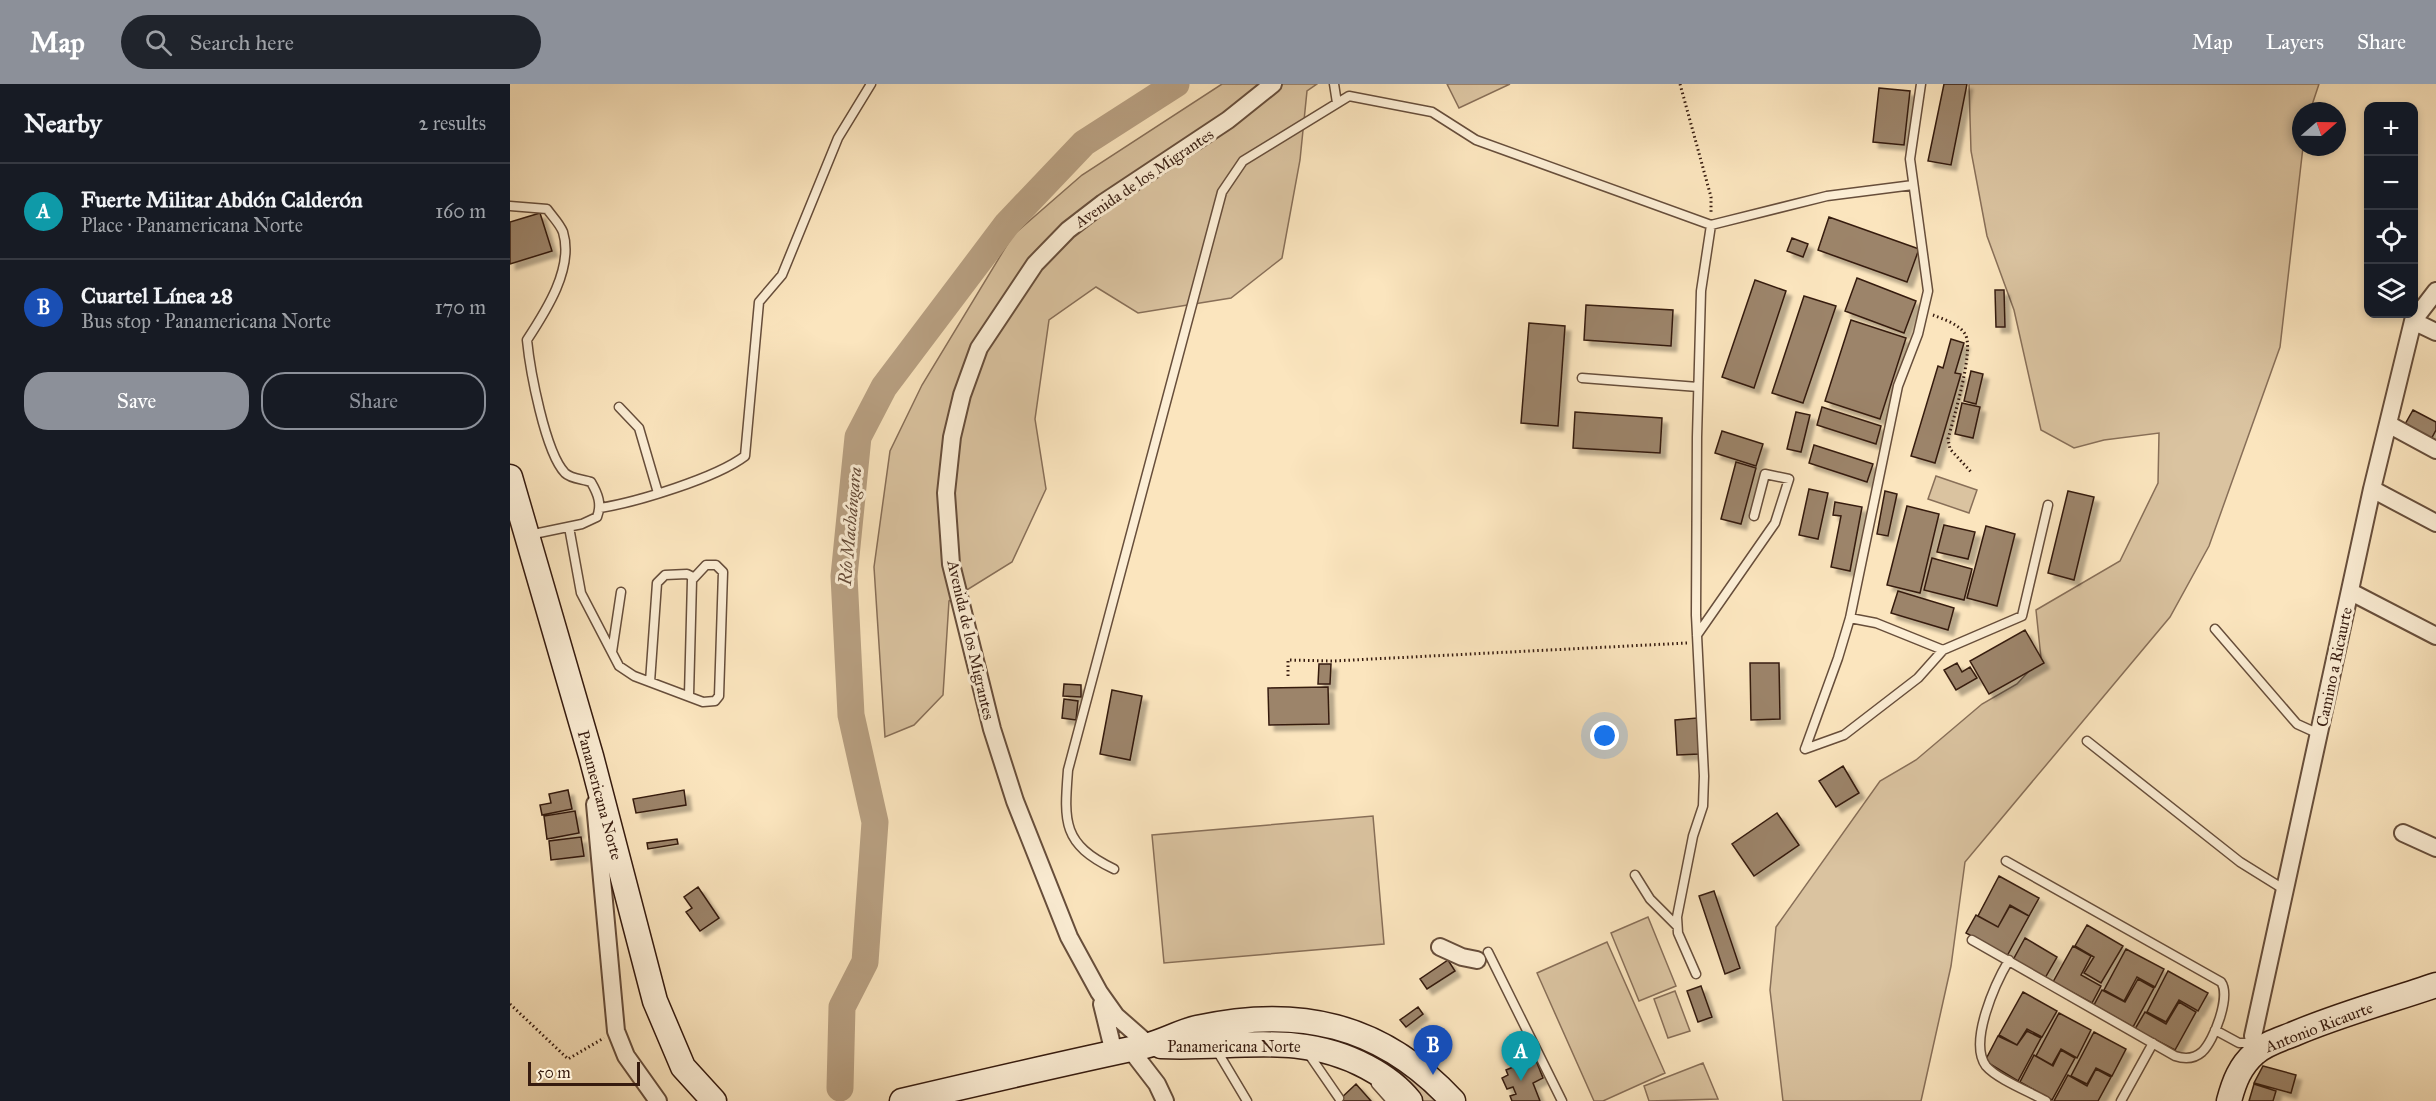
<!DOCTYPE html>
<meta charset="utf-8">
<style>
:root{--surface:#171b24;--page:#20242c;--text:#f1f3f6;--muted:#9ea1a6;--line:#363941;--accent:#8c9099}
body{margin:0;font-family:"IM FELL Great Primer",serif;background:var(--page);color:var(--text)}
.controls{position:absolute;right:18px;top:18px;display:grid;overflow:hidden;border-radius:12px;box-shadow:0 3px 9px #0003}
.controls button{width:54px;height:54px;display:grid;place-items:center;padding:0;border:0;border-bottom:2px solid var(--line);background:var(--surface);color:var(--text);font:30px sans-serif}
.compass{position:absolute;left:1782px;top:18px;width:54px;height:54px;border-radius:50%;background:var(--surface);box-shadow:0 3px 9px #0003;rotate:70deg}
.scale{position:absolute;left:18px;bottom:15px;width:112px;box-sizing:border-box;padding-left:6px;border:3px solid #361b0f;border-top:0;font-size:16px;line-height:21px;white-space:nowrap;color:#361b0f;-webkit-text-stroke:4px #fceed5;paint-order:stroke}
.you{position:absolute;left:1095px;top:652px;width:21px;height:21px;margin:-15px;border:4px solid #fff;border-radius:50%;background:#1a73e8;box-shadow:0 0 0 9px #1a73e833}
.badge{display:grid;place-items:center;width:39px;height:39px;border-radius:50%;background:var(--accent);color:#fff;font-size:20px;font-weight:700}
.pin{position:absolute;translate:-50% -50px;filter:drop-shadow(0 2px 3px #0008)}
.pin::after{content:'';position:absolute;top:32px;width:21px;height:18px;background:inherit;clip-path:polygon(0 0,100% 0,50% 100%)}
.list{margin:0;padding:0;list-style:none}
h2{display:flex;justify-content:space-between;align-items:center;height:78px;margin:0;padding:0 24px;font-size:26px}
h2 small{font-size:20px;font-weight:400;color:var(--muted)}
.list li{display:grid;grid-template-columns:39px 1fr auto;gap:18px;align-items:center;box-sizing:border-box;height:96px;padding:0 24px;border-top:2px solid var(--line)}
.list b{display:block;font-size:22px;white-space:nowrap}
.list p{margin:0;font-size:20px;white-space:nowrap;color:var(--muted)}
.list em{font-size:20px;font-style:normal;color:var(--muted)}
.actions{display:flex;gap:12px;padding:18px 24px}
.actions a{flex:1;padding:14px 0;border:2px solid var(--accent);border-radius:24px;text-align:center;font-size:21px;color:var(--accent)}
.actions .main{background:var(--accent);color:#fff}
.icon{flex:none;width:33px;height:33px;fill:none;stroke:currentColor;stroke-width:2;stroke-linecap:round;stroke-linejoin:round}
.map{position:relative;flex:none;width:1926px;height:1017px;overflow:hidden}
header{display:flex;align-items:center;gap:36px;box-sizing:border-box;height:84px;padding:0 30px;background:var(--accent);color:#fff}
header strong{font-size:28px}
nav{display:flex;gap:33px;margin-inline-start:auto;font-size:21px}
.search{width:420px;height:54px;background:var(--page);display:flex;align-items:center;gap:15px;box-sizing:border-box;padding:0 21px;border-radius:33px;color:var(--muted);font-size:22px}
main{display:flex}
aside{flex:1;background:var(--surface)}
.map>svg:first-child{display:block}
.green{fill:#dac3a0;stroke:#886f58;stroke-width:1.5}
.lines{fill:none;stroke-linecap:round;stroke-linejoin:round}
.river{stroke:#b8a082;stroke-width:27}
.building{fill:#9c846a;stroke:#361b0f;stroke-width:1.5;filter:url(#shadow)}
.lane-casing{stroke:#674e3b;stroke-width:11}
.street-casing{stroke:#674e3b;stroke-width:20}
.secondary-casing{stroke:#361b0f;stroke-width:27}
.path{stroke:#361b0f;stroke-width:3;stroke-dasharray:1.5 3;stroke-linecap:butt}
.lane{stroke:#fceed5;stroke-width:8}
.street{stroke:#fceed5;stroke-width:16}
.secondary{stroke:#fceed5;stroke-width:24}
.labels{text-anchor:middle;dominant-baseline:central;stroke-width:6;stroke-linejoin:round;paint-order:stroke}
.street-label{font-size:16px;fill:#361b0f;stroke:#fceed5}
.water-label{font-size:18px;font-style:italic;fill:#644a37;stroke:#fceed5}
</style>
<header>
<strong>Map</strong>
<div class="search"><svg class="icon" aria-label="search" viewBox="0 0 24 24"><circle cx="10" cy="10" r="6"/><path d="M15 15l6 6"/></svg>Search here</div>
<nav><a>Map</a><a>Layers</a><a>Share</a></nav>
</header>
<main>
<aside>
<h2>Nearby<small>2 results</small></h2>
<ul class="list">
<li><span class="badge" style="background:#0f9aa8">A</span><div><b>Fuerte Militar Abdón Calderón</b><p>Place · Panamericana Norte</p></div><em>160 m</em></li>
<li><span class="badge" style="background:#1a4fb4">B</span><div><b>Cuartel Línea 28</b><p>Bus stop · Panamericana Norte</p></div><em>170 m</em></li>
</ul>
<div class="actions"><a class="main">Save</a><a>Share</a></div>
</aside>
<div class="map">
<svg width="1926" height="1017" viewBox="0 0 1926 1017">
<defs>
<filter id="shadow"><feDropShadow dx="5.5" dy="5.5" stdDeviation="1.5" flood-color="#0004"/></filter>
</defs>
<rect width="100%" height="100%" fill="#fbe5be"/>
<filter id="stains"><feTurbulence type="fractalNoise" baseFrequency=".00333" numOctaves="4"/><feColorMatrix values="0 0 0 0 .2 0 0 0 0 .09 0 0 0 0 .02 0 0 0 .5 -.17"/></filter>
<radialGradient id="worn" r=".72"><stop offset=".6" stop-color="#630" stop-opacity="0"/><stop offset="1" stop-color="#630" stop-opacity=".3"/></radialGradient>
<!-- green -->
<path class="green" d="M712 0H807L797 7 790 76 772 174 721 214 628 229 586 203 539 236 525 335 536 405 502 478 439 517 433 611 404 641 375 653 364 483 380 367 412 301 503 151 572 91Z
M937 0H1000L949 24Z
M1459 0H1809L1800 27H1791L1793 63 1770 263 1699 462 1660 533 1455 778 1441 882 1411 1017H1273L1260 906 1266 843 1370 697 1406 676 1472 620 1507 600 1531 574 1526 526 1610 477 1648 399 1649 349 1594 356 1564 364 1531 346 1504 226 1477 152 1461 67Z
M1426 392 1467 406 1459 429 1418 415Z
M863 732 874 860 654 879 642 751Z
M1138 833 1166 902 1129 917 1101 849Z
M1097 858 1155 989 1093 1017H1084L1027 889Z
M1165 907 1180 947 1158 954 1144 915Z
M862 964 930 1017H913L894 992 854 967Z
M1193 979 1208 1015 1139 1017 1134 1002Z"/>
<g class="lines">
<!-- river -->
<path class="river" d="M330 1004 332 923 355 878 365 738 341 631 334 492 348 353 374 303 497 140 574 59 666 0"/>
</g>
<!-- building -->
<path class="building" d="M1434 0H1457L1441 81 1418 77Z
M1369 4 1400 7 1394 61 1363 58Z
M30 129 42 167 0 180V138Z
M1319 133 1409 165 1397 198 1308 166Z
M1282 154 1298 160 1293 173 1277 167Z
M1347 194 1406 217 1394 249 1335 227Z
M1245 196 1276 207 1244 304 1212 293Z
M1485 206H1494L1495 243H1486Z
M1294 212 1326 222 1293 319 1262 309Z
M1076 221 1163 226 1161 262 1074 256Z
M1341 236 1396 254 1370 335 1315 317Z
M1019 239 1055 242 1048 342 1011 339Z
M1441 255 1454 259 1445 289 1451 290 1425 379 1401 372 1428 282 1433 284Z
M1461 287 1473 290 1466 320 1454 317Z
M1452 319 1470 323 1463 354 1445 350Z
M1312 323 1371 342 1366 360 1307 341Z
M1903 326 1926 338V346L1920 357 1894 342Z
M1065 328 1152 334 1150 369 1063 364Z
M1286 328 1300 331 1291 368 1277 365Z
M1212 347 1253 360 1246 382 1205 369Z
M1304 361 1363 380 1357 398 1299 379Z
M1226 378 1246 384 1231 440 1211 435Z
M1299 405 1318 409 1308 455 1289 451Z
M1375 407 1387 410 1378 452 1367 450Z
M1558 407 1584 413 1564 496 1538 489Z
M1325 418 1352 423 1340 487 1321 483 1331 432 1323 431Z
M1397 422 1429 430 1410 509 1377 501Z
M1434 441 1465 448 1458 475 1427 468Z
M1476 442 1505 450 1487 522 1457 514Z
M1422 474 1462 485 1454 516 1414 506Z
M1388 507 1444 524 1438 546 1381 529Z
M1515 546 1534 579 1479 610 1460 577Z
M1240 579H1269L1270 635 1241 636Z
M1447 579 1452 588 1460 583 1467 594 1446 606 1434 586Z
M809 580H821L820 600H808Z
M554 600 571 601V613L553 612Z
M818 603 819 640 759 641 758 604Z
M602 606 632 612 620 676 590 670Z
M554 615 568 617 566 636 552 634Z
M1187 634 1189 670 1167 671 1165 636Z
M1333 682 1349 709 1326 723 1309 697Z
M58 706 62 725 32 731 30 721 41 719 39 710Z
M174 706 176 721 126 729 123 715Z
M65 727 69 749 37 755 34 732Z
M1267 729 1289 761 1244 792 1222 760Z
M71 753 74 772 41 776 39 757Z
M167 755 168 760 138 765 137 759Z
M1489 792 1529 814 1519 832 1500 821 1488 843 1468 832Z
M188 803 209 834 190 847 176 828 182 824 174 813Z
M1204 807 1230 884 1215 890 1189 812Z
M1500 822 1519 832 1497 872 1456 849 1466 831 1488 843Z
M1577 841 1613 862 1591 899 1574 889 1584 873 1565 862Z
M1515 854 1547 873 1535 894 1503 876Z
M1563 862 1581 872 1571 891 1591 902 1582 919 1543 898Z
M1616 865 1654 885 1645 903 1627 893 1614 917 1594 906Z
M938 876 945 887 917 905 910 895Z
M1658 887 1698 909 1688 927 1669 916 1656 938 1637 928Z
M1628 895 1644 904 1623 943 1584 921 1592 906 1615 918Z
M1191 902 1202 933 1188 938 1177 907Z
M1513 908 1547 927 1532 953 1517 945 1507 961 1489 951Z
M1669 918 1686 928 1665 966 1625 945 1635 928 1656 940Z
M908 923 913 930 896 943 890 936Z
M1549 929 1581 946 1567 974 1551 965 1542 981 1526 972Z
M1517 947 1531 954 1508 997 1475 977 1488 952 1507 961Z
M1584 948 1616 965 1602 992 1586 984 1577 1000 1561 992Z
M1551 966 1565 974 1542 1016 1510 998 1524 971 1543 982Z
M1025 974 1033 994 1023 999 1030 1017H1002L1000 1012 1006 1010 1003 1003 997 1005 992 994 998 991 996 986Z
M1753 982 1786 991 1781 1009 1744 999Z
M1586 985 1601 993 1588 1017H1544L1558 991 1577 1002Z
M846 1000 861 1017H828Z
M1744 1000 1766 1007 1763 1017H1739Z"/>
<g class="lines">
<!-- lane casing -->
<g class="lane-casing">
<path id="lane" d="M824 0 827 19
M0 122 37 125C42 132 50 140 53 148 64 184 36 227 17 256 20 286 35 368 55 389 61 395 73 395 81 398 88 410 92 420 87 433L72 440 19 451
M1201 141 1317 112 1403 101
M1072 294 1188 303
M109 323 129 344 148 409
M90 424C127 418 206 394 235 372L249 218 272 191 328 54 361 0
M59 443 71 509 109 582 124 592 193 618 205 617 209 612 213 488 206 481H196L182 496 179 611
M1340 534 1366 539 1433 566
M1705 545 1787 640 1809 650
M1187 551 1265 439 1279 395 1255 390 1244 432
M102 568 111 508
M140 598 147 499 155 491 177 490 183 493
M1577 657 1730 778 1775 806
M1295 665 1328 574 1340 534 1388 302 1408 250 1418 207 1400 75 1411 0
M1295 665 1334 651 1408 594 1433 566 1512 532 1538 421
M604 785C552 760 554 738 558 686L712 108 733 77 839 12 922 28 966 56 1201 141 1191 207 1187 353 1186 531 1194 692 1193 722 1183 752 1167 833 1168 849 1186 890
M1125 791 1140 815 1167 842
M1462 856 1665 972C1674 975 1684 975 1692 968 1704 957 1721 912 1711 898L1496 777
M978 868 1052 1017
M1499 876C1486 898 1458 958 1476 982 1487 995 1520 1008 1536 1017
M1705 946 1729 959H1744
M706 965 737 1017
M798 969 829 1014
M866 1000 881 1017
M1611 1017 1643 959"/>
</g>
<!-- street casing -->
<g class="street-casing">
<path id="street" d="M1903 237 1926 248
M1878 340 1926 366
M1862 405 1926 439
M1841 508 1926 552
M85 720 106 947 116 972 148 1017
M1893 749 1926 764
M930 863 952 873 967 876
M592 920 604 969
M639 961 606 932 589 908 559 853 505 717 482 645 441 480 436 409 442 353 452 311 469 264 525 180 558 146 593 119 718 36 763 0
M620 965 647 1000 655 1017
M1747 967 1743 952 1862 405 1903 237 1926 207"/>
</g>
<!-- secondary casing -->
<g class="secondary-casing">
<path id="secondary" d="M0 393 81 672 145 917 173 983 204 1017
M651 962C723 966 788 946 857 983 872 991 889 1003 900 1017
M392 1017C473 998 554 979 635 962 653 958 669 948 687 944 787 922 871 939 943 1017
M1719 1017C1724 998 1730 982 1745 969 1756 959 1772 955 1786 949 1831 930 1879 917 1926 901"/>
</g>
<!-- path -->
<path class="path" d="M1170 0 1201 113V130
M1423 231C1433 235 1449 240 1455 250 1465 265 1443 336 1438 355L1440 365 1462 389
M778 592V576L823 577 1177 559
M0 920 58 975 94 954"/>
<!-- lane -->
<use href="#lane" class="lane"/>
<!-- street -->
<use href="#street" class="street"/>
<!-- secondary -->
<use href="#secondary" class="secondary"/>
</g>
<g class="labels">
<!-- street labels -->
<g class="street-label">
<text transform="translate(634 94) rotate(-34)">Avenida de los Migrantes</text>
<text transform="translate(461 556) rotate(77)">Avenida de los Migrantes</text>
<text transform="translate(1824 583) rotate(-78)">Camino a Ricaurte</text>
<text transform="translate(90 711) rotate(75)">Panamericana Norte</text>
<text transform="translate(1809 943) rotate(-21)">Antonio Ricaurte</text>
<text x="724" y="962">Panamericana Norte</text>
</g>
<!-- water labels -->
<g class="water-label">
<text transform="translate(340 442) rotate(-85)">Río Machángara</text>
</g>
</g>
<rect width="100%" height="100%" filter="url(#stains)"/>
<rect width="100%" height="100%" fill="url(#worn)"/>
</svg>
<div class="controls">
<button>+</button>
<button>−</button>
<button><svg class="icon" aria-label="locate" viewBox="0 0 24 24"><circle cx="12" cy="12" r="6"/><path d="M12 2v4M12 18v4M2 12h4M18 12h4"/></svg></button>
<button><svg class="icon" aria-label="layers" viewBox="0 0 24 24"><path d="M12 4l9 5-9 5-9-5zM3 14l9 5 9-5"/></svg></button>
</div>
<svg class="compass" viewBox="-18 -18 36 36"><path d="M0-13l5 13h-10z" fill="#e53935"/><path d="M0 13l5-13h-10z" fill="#9ea1a6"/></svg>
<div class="scale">50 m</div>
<div class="you"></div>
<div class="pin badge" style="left:1011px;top:997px;background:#0f9aa8">A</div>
<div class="pin badge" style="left:923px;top:991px;background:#1a4fb4">B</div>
</div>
</main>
